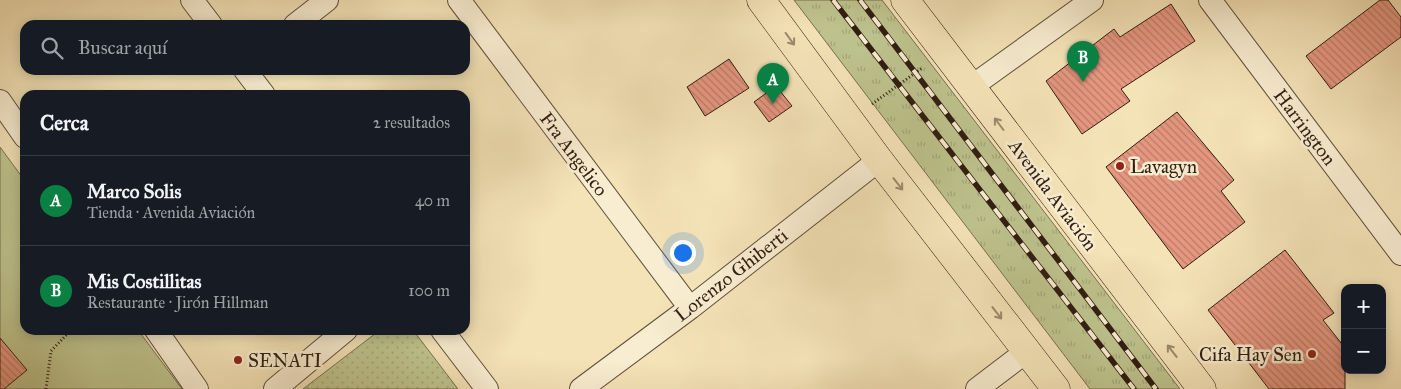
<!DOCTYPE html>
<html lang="es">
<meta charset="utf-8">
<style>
:root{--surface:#171b24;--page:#242831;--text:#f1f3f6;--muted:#9ea1a6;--line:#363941;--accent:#0b8043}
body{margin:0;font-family:"IM FELL Great Primer",serif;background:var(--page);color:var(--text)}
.controls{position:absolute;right:15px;bottom:15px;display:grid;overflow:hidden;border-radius:10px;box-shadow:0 2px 12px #0003}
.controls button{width:45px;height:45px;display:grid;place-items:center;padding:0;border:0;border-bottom:1px solid var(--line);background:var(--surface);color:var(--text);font:25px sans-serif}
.you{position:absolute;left:682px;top:252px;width:18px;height:18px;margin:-12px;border:4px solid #fff;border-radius:50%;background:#1a73e8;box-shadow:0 0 0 8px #1a73e833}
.badge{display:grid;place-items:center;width:32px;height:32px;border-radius:50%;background:var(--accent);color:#fff;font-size:16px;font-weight:700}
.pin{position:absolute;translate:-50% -41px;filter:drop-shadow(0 1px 2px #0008)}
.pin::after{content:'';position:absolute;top:26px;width:18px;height:15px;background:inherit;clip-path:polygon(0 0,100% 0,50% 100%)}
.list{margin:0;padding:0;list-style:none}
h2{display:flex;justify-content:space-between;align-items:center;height:65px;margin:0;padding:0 20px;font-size:21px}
h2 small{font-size:16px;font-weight:400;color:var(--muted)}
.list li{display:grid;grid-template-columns:32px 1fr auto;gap:15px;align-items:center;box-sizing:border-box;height:90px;padding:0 20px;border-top:1px solid var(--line)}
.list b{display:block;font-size:19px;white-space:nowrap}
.list p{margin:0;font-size:16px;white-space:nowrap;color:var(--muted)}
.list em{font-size:16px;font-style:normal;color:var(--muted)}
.icon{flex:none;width:28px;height:28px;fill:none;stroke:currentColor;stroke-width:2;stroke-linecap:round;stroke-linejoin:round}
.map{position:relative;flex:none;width:1401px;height:389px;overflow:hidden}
.search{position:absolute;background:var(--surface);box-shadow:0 2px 12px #0003;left:20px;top:20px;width:450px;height:55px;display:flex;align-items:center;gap:12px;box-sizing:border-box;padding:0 18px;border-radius:15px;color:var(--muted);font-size:19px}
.panel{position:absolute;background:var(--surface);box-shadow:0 2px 12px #0003;left:20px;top:90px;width:450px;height:245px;border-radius:15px}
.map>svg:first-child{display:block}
.grass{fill:url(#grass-tufts);stroke:#777050}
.park{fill:url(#park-dots);stroke:#777050}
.pitch{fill:#bec38d;stroke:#777050}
.building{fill:url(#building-back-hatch);stroke:#301e12}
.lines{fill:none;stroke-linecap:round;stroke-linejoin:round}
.minor-casing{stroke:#614f3b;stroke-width:24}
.primary-casing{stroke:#301e12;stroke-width:29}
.path{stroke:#301e12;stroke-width:3;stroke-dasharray:1 2.5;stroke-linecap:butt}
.minor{stroke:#f8edd0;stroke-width:22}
.primary{stroke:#f4e3b7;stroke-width:28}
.rail-casing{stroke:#301e12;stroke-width:5.5}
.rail{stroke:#f8edd0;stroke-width:4;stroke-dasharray:11;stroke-linecap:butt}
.oneway{stroke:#9c8a6d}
.poi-dot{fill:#8f2418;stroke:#f8edd0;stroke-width:2}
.labels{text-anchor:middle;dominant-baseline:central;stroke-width:5;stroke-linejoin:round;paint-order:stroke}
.street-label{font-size:19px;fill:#301e12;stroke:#f8edd0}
.poi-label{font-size:19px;fill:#301e12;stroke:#f8edd0;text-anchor:start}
</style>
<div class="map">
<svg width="1401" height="389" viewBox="0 0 1401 389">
<defs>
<pattern id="grass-tufts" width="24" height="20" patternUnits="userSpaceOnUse" patternTransform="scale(1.25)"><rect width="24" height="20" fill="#bec38d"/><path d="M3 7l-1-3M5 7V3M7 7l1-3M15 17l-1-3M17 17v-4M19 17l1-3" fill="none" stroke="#a4a779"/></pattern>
<pattern id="park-dots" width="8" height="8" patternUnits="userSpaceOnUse" patternTransform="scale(1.25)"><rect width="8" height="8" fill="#bec38d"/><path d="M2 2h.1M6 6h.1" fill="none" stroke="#a4a779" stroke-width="1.8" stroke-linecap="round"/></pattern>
<pattern id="building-back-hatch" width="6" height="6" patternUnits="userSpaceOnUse" patternTransform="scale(1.25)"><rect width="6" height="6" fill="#e69780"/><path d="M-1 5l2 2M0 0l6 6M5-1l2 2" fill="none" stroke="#bb7b67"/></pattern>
</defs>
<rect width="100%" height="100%" fill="#f4e3b7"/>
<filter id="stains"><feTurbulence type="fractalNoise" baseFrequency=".004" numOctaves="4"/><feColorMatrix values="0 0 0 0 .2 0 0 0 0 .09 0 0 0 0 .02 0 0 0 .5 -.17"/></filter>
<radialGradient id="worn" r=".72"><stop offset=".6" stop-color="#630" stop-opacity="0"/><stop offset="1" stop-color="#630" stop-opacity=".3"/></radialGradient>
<!-- grass -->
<path class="grass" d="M794 0H882L1180 389H1090Z"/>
<!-- park -->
<path class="park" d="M380 330H413L458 389H303Z"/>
<!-- pitch -->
<path class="pitch" d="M0 147 25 181V330H138L182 389H0Z"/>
<!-- building -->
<path class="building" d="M1380 0H1388L1401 17V37L1331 89 1306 56Z
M1171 4 1195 41 1121 89 1130 101 1082 134 1046 81 1114 29 1120 37Z
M729 59 749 88 705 116 687 87Z
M776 86 792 106 769 122 754 102Z
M1177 112 1234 180 1221 191 1245 222 1183 269 1106 167Z
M1285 250 1334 313 1323 320 1345 348V389H1269L1208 310Z
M0 338 27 370 4 389H0Z"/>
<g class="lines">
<!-- minor casing -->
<g class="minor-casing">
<path id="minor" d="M192 0 211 25
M459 0 690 308
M1210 0 1401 254
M295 25 327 0
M245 70 264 95
M971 87 1092 0
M0 101 25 137
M156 330 197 389
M442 330 487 389
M275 389 346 330
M581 389 690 308 879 160
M977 389 1027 351"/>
</g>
<!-- primary casing -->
<g class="primary-casing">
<path id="primary" d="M761 0 879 160 1056 389
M905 0 1202 389"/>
</g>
<!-- path -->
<path class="path" d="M872 104 922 68
M46 389 51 351 71 330"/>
<!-- minor -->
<use href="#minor" class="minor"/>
<!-- primary -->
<use href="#primary" class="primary"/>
<!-- rail casing -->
<g class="rail-casing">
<path id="rail" d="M833 0 1134 389
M860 0 1156 389"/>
</g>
<!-- rail -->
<use href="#rail" class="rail"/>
</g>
<!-- one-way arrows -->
<defs><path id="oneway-shaft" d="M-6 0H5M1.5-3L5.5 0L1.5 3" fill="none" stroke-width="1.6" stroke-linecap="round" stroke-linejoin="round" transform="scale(1.25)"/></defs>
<g class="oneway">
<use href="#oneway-shaft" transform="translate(790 39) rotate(54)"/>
<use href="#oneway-shaft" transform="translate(999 124) rotate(-127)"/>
<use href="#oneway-shaft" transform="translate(898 184) rotate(52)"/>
<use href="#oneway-shaft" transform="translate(997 313) rotate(52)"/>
<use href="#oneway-shaft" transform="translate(1172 351) rotate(-128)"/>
</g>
<!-- markers -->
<g class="poi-dot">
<circle cx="1120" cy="166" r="5"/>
<circle cx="1312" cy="354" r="5"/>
<circle cx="238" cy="360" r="5"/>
</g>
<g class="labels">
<!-- street labels -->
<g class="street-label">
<text transform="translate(1305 127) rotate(53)">Harrington</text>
<text transform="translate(574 154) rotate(53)">Fra Angelico</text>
<text transform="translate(1053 195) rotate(53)">Avenida Aviación</text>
<text transform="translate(731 275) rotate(-38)">Lorenzo Ghiberti</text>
</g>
<!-- poi labels -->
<g class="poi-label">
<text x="1130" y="166">Lavagyn</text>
<text x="1302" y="354" text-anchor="end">Cifa Hay Sen</text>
<text x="248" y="360">SENATI</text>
</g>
</g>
<rect width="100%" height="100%" filter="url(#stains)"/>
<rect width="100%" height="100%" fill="url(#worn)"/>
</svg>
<div class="controls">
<button>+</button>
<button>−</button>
</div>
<div class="you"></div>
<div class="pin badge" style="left:773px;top:104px">A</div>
<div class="pin badge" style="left:1083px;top:82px">B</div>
<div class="search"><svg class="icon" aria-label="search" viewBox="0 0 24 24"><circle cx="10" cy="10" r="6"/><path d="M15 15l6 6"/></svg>Buscar aquí</div>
<section class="panel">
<h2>Cerca<small>2 resultados</small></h2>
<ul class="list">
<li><span class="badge">A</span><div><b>Marco Solis</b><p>Tienda · Avenida Aviación</p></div><em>40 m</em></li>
<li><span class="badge">B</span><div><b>Mis Costillitas</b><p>Restaurante · Jirón Hillman</p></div><em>100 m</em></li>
</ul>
</section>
</div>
